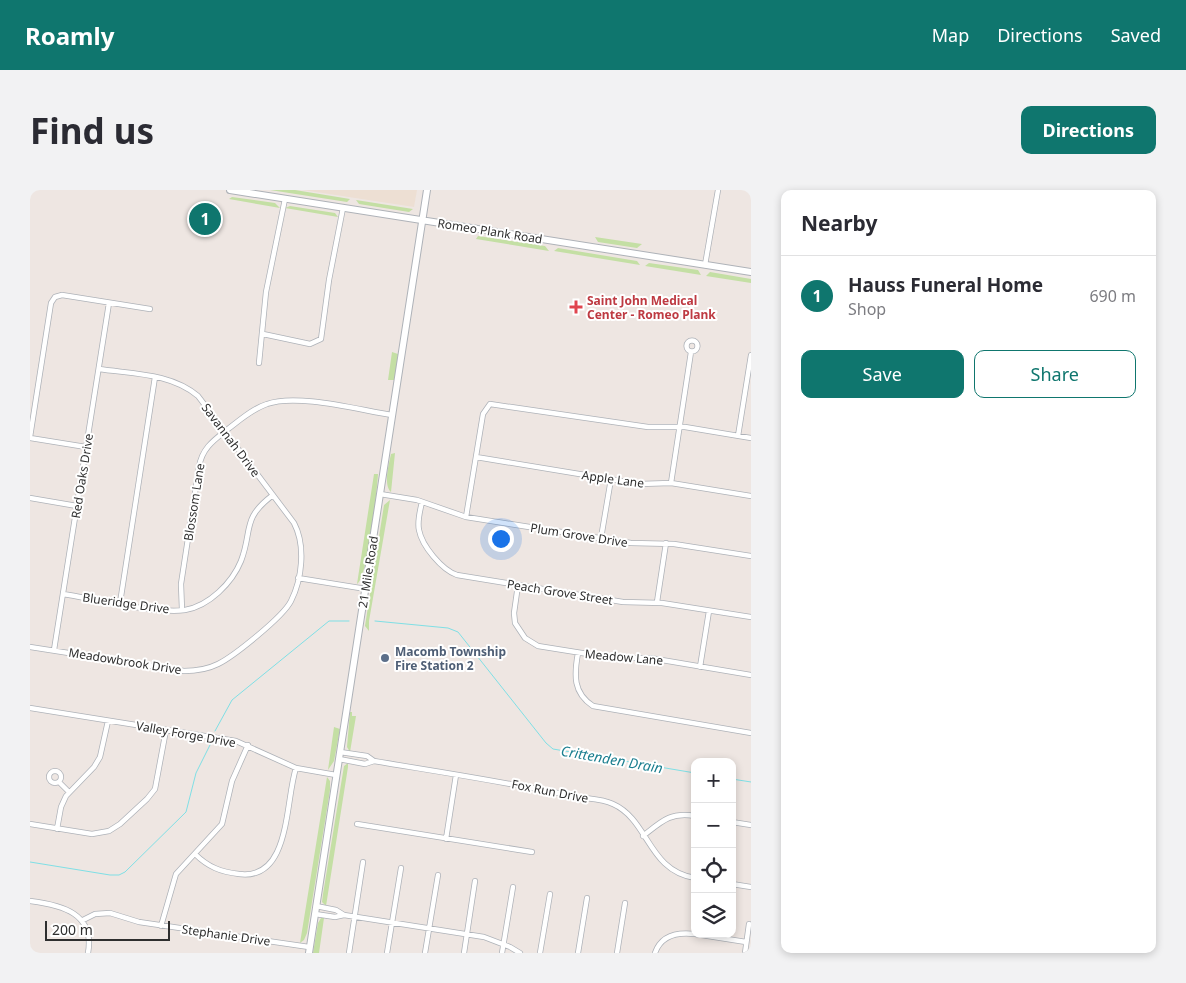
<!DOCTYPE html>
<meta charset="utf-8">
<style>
:root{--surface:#fff;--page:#f2f2f3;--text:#2b2b33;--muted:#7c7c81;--line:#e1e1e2;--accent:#0f766e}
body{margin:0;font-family:"Noto Sans",sans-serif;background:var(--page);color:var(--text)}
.controls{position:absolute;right:15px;bottom:15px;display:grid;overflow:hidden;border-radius:10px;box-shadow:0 2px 8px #0003}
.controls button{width:45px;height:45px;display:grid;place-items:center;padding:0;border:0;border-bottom:1px solid var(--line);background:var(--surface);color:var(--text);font:25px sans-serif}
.scale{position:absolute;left:15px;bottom:12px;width:125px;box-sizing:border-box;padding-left:5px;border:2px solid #2e2e2e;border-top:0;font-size:14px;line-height:18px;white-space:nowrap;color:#2e2e2e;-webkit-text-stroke:4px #fff;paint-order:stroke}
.you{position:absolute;left:470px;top:348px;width:18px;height:18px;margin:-12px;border:4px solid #fff;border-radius:50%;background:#1a73e8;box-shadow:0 0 0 8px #1a73e833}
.badge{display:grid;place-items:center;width:32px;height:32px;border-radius:50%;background:var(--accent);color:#fff;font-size:16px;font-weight:700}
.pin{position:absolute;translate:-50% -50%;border:2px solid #fff;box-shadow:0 1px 5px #0006}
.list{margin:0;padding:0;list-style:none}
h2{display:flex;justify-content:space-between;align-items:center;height:65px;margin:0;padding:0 20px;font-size:21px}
h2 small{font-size:16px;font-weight:400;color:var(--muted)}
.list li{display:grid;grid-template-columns:32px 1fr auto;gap:15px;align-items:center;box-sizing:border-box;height:80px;padding:0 20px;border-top:1px solid var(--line)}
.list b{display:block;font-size:19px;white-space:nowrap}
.list p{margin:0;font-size:16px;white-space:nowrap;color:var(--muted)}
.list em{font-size:16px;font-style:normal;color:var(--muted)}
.actions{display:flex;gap:10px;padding:15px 20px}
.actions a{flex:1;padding:11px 0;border:1px solid var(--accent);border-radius:10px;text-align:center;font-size:18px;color:var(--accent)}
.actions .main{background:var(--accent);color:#fff}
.icon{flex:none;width:28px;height:28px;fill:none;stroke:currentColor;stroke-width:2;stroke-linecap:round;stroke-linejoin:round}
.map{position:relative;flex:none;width:721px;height:763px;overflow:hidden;border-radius:10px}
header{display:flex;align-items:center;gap:30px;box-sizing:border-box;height:70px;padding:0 25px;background:var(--accent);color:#fff}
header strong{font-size:24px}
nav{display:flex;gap:28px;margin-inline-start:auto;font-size:18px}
.intro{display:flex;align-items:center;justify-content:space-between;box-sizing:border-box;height:120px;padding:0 30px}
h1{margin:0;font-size:35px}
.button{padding:12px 22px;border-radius:10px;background:var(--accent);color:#fff;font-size:18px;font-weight:700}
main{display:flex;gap:30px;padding:0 30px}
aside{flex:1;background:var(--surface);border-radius:10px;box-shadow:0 2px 8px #0003}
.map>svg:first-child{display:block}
.education{fill:#eddfd3}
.green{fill:#c4dfa4}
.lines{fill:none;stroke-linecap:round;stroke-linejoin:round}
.stream{stroke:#7fdfe5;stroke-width:1}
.street-casing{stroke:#aeb2b8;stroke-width:6}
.secondary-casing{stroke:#aeb2b8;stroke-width:8}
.street{stroke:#fff;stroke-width:4.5}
.secondary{stroke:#fff;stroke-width:6}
.health-dot{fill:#e0444e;stroke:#fff;stroke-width:2}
.service-dot{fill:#5c6f8a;stroke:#fff;stroke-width:2}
.labels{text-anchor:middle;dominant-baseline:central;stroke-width:4;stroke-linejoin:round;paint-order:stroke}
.street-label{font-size:12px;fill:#2e2e2e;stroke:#fff}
.health-label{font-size:12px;font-weight:bold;fill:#be3a42;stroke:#fff;text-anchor:start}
.service-label{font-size:12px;font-weight:bold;fill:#4e5e75;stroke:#fff;text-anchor:start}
.water-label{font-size:14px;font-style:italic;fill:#1a7e8f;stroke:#fff}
</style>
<header>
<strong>Roamly</strong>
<nav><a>Map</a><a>Directions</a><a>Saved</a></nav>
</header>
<div class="intro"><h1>Find us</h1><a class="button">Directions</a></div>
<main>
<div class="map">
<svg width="721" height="763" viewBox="0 0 721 763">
<rect width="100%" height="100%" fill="#eee6e2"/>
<!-- education -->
<path class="education" d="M273 0H387L384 17Z"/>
<!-- green -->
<path class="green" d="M240 0H265L320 9 317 12Z
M202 7 245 13 250 18 199 9Z
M326 10 383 19 379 22 329 14Z
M260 16 305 23 308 27 255 18Z
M448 46 515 56 519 61 446 49Z
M565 47 612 54 607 58 568 52Z
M528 58 607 71 610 75 524 61Z
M619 73 668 80 671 85 615 76Z
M680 82 721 89V93L676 86Z
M362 162 368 164 365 190H358Z
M365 263 361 302C353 295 359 274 361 264Z
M344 284H348C347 301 338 387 327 394Z
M360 310 339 431V441L335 436 354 315Z
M320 522H322V526H326L320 562 317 557Z
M304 537 310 539 304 571 298 580Z
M318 573V577L296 716 292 712 293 704 314 576Z
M297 587 300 591V600L277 743 274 750 270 753Z
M291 728H294L289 763H283L288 733Z"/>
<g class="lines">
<!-- stream -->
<path class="stream" d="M345 431 418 438 428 442 516 553 523 559 665 583
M185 541 202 510 299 431H319
M702 589 721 592
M0 672 80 685H89L95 682 156 622 166 583 181 553"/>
<!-- street casing -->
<g class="street-casing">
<path id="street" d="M675 75 688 0
M233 144 280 154 291 149 299 90 313 18
M656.5 156a5.5 5.5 0 1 1 11 0a5.5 5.5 0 1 1-11 0Z
M229 173 236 102 255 9
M708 246 721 165
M0 247 21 113 25 107 32 105 120 119
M0 248 56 257
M446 267 610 294 641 293 721 306
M641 293 661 162
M350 304 387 310 436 327 601 353 644 354 721 366
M0 308 47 316
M392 312C390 321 387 331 389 340 392 356 412 380 427 385L593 412 632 413 721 427
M436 327 453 224 460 214 618 237H655L721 248
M571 348 581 289
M268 388 336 399
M488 395 484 423 485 433 495 448 508 456 583 468H620L721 485
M33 404C64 409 126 424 155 420 179 416 202 393 211 371 223 340 211 329 243 305
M627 412 636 353
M90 413 125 187
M152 420 151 394 169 277C172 258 184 250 198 239 210 230 222 219 237 214 267 203 329 220 362 225
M0 457 154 481C166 481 178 479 188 474 204 466 253 427 261 411 272 389 276 356 264 333L168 206C141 183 102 184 69 179
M24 460 79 113
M548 463C544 485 543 503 563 516L721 543
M670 477 679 421
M0 518 206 551 266 578 306 585
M310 562 337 566 344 571C410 582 477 592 542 606 556 609 571 608 583 614 619 630 618 681 665 688
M309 569 335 574 344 571
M19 587a6 6 0 1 1 12 0a6 6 0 1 1-12 0Z
M29 592 39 602
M702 632 721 635
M0 634 62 644 79 641 90 634 117 609 125 599 136 540
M327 634 502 662
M27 639 31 617 36 606 64 577 70 567 78 531
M613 646C632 631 640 622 665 626
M416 649 426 585
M165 664C178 677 191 682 209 684 261 691 255 611 266 578
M702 694 721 697
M0 711C33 715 65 724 58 763
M286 716 306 720 314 725 454 747 480 757 490 763
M285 724 305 727 314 725
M53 730 65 724 80 723 109 732 279 757
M131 736 146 684 192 634 202 591 218 555
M665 744 716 752
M319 763 333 672
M357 763 371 678
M395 763 408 685
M434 763 445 691
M472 763 483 697
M510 763 520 704
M548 763 557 708
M587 763 595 713
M625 763C631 745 648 742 665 744
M715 763 719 734"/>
</g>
<!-- secondary casing -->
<g class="secondary-casing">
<path id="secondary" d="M200 0 721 82
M279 763 397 0"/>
</g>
<!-- street -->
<use href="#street" class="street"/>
<!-- secondary -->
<use href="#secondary" class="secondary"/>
</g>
<!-- markers -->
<path class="health-dot" d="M543.5 109.5h5v5h5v5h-5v5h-5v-5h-5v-5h5z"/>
<circle class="service-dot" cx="355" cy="468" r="5"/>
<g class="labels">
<!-- street labels -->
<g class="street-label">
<text transform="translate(460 41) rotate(9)">Romeo Plank Road</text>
<text transform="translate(201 250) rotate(53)">Savannah Drive</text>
<text transform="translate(52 286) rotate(-81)">Red Oaks Drive</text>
<text transform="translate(583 289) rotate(8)">Apple Lane</text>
<text transform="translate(164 312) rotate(-81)">Blossom Lane</text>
<text transform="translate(549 345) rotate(9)">Plum Grove Drive</text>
<text transform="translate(338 382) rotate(-81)">21 Mile Road</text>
<text transform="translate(530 402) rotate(9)">Peach Grove Street</text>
<text transform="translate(96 413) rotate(8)">Blueridge Drive</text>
<text transform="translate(594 467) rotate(5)">Meadow Lane</text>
<text transform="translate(95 471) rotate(9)">Meadowbrook Drive</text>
<text transform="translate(156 544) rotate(10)">Valley Forge Drive</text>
<text transform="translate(520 601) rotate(11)">Fox Run Drive</text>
<text transform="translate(196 745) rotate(8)">Stephanie Drive</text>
</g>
<!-- health labels -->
<g class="health-label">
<text x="557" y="110">Saint John Medical<tspan x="557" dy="14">Center - Romeo Plank</tspan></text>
</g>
<!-- service labels -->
<g class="service-label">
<text x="365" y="461">Macomb Township<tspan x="365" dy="14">Fire Station 2</tspan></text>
</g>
<!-- water labels -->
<g class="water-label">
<text transform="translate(582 569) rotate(10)">Crittenden Drain</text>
</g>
</g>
</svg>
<div class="controls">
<button>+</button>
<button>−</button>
<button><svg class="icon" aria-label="locate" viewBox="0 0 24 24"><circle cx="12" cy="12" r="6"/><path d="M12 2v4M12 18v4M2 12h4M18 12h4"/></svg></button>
<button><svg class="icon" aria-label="layers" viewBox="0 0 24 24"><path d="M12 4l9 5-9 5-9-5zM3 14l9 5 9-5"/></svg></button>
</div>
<div class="scale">200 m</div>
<div class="you"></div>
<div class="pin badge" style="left:175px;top:29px">1</div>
</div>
<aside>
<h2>Nearby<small></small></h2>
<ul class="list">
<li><span class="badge">1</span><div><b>Hauss Funeral Home</b><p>Shop</p></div><em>690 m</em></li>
</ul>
<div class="actions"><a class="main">Save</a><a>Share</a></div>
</aside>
</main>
